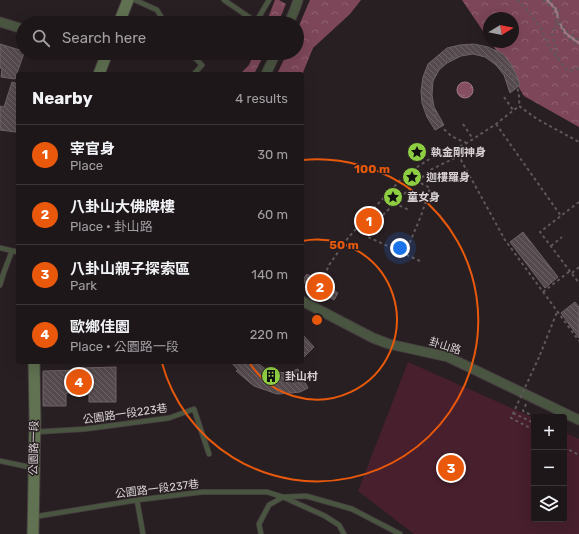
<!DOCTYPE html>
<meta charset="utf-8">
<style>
:root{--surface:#1e171a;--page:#2b2427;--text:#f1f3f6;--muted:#a19fa2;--line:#3c3639;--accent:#ea580c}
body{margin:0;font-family:Rubik,"Noto Sans TC",sans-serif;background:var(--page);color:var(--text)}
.controls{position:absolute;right:12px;bottom:12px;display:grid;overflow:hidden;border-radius:4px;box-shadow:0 4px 16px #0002}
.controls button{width:36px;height:36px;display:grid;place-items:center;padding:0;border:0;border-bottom:1px solid var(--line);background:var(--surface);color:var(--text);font:20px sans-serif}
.compass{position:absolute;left:483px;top:12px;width:36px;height:36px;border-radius:50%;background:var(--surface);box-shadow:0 4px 16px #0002;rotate:80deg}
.you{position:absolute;left:400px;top:248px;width:14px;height:14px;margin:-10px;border:3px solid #fff;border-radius:50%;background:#1a73e8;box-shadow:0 0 0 6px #1a73e833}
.badge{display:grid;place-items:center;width:26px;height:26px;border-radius:50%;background:var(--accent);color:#fff;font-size:13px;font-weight:700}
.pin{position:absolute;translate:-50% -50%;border:2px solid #fff;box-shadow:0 1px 4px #0006}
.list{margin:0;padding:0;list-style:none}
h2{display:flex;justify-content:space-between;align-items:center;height:52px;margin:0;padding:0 16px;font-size:17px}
h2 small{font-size:13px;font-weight:400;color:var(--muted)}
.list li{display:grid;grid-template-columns:26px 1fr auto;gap:12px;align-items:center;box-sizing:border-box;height:60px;padding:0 16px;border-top:1px solid var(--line)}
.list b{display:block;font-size:15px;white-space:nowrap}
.list p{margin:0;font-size:13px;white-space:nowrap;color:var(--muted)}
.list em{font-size:13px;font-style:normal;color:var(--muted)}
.icon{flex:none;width:22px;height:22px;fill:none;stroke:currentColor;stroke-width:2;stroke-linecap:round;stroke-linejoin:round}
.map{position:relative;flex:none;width:579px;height:534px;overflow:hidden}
.search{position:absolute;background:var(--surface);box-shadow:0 4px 16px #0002;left:16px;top:16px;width:288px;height:44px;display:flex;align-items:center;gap:10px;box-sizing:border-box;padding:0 14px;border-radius:22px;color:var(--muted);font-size:15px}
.panel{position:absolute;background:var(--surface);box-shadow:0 4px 16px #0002;left:16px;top:72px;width:288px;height:292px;border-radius:4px}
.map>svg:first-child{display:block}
.forest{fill:url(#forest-crowns)}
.park{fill:#471f2d}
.water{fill:url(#water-ripples);stroke:#9f7684}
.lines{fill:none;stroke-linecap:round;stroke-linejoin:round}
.stream{stroke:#9f7684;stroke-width:3}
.building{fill:url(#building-back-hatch);stroke:#6e6366}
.service-casing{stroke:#443c3e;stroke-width:6}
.minor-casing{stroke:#443c3e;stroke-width:11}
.secondary-casing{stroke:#443c3e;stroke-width:13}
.path{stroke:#5f575a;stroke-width:2;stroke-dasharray:3 3;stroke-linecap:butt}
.service{stroke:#4a5541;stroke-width:4.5}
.minor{stroke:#4a5541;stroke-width:9}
.secondary{stroke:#607251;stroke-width:11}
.path-bridge{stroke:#5f575a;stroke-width:2;stroke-dasharray:3 3;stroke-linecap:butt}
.ring{fill:none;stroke:#e8590c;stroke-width:2}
.labels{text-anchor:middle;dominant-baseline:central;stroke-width:3;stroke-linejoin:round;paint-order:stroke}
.poi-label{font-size:11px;font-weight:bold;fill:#d8d2d4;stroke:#281f22;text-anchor:start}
.street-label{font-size:11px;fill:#d8d2d4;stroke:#281f22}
.centre{fill:#e8590c;stroke:#281f22;stroke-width:2}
.ring-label{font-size:12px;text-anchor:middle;font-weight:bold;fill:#e8590c;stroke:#281f22;stroke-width:3;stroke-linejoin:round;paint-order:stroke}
</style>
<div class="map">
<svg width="579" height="534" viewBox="0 0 579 534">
<defs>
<pattern id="forest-crowns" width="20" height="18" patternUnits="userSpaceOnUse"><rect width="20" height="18" fill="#7d4759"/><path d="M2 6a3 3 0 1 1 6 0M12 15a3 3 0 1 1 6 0" fill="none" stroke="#8f6170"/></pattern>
<pattern id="water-ripples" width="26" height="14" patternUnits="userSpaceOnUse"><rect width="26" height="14" fill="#864e61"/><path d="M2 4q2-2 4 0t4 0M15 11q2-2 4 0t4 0" fill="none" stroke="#966777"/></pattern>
<pattern id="building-back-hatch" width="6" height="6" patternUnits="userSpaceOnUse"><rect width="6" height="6" fill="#554b4e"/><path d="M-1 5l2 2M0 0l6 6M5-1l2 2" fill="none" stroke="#6d6467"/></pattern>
</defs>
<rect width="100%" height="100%" fill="#281f22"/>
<!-- forest -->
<path class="forest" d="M275 0H279L286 4 278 23H266Z
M310 0H361L350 14 313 48 302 75V74H277L287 53H297V30Z
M462 0H579V127L524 96 491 42H513V18H489V40Z
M254 53H265L254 74H240L249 65Z"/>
<!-- park -->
<path class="park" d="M408 362 534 418V519H564V432L579 439V534H414L358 491Z"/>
<!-- water -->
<path class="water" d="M457 90a8 8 0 1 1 16 0a8 8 0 1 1-16 0Z"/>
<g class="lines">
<!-- stream -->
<path class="stream" d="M547 0 555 8 558 17
M560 24 566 34 579 43"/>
</g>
<!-- building -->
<path class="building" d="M0 44 23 51V53H24L15 79 1 77 2 68H0Z
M474 44 488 47 503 54 511 64 517 76 520 85 510 93 504 75 496 65 485 57 473 54 461 56 447 63 439 70 433 81 432 95 434 107 444 125 435 130 427 117 422 103 421 91 423 77 428 64 447 48 460 45Z
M12 82 18 84V125L16 132 0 130V106L4 107Z
M523 232 558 277 545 288 510 242Z
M307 274 338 293 334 300 302 281Z
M575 302 579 307V338L561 313Z
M302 334 314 347 302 359Z
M231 362H256L264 368 277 372 287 373 298 369 308 388 300 392 291 393 277 394 254 386 236 371 238 370Z
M116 367V402H89V392L66 393V406H43V371L82 370V368Z"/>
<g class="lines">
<!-- service casing -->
<g class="service-casing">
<path id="service" d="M135 0 157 10 165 23
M224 0 256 22 269 0
M190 53 202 65 194 74
M0 248 18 252
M0 285 4 272 12 251
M35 432 85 429 169 418 194 409 209 454
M0 461 34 468
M137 500 143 534
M33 517 137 500 202 492H267L283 497 306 496 352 509 400 534
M261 534 259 524 269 505 283 497 325 516 339 525 344 534"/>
</g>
<!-- minor casing -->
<g class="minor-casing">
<path id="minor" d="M0 22 23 29
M289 23 295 9 298 0
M266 74 276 53
M302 301 373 338 389 344 448 357 579 420"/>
</g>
<!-- secondary casing -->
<g class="secondary-casing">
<path id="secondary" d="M119 23 128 0
M99 74 107 53
M33 534 35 420 34 362"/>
</g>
<!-- path -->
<path class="path" d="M517 0 526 9 541 28 551 50 567 70 570 71 579 68
M543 0 546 2 554 10 558 24 565 35 579 46
M550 0 559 11 560 23 568 32 579 41
M557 22 552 34 558 58
M504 97 513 110
M463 124 473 139
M496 124 561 216
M467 143C460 140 453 138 448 133 443 129 440 124 437 119 436 116 434 113 433 111 430 105 430 99 430 93 432 53 478 40 504 69 507 72 510 74 512 77 518 86 520 96 519 106
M455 149 505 240 579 341
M579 202 540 232 579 283
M394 203 409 210
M551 246 562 237
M405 254 421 216 430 188 417 181
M420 261 368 237 375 223 403 195 430 170 459 156
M572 273 579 267
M543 292 570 271
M315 298 329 265 348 238 376 206 405 175 431 158 455 149 467 143 496 124 519 106 537 119 579 142
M540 355 557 312
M526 404 523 411 535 417
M513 413 534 423
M564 447 579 455"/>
<!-- service -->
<use href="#service" class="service"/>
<!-- minor -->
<use href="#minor" class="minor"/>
<!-- secondary -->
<use href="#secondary" class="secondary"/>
<!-- path-bridge -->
<path class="path-bridge" d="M534 430 511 418 540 355"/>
</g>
<!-- distance rings -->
<g class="ring">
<path d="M302 241A80 80 0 1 1 249 362"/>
<path d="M303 160A161 161 0 1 1 162 363"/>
</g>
<!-- icons -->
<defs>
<g id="sight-disc" transform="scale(1)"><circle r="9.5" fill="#8ece43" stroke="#281f22"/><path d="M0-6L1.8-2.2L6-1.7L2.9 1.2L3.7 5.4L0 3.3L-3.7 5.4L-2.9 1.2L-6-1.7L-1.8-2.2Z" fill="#111"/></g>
<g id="building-disc" transform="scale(1)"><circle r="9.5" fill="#8ece43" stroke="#281f22"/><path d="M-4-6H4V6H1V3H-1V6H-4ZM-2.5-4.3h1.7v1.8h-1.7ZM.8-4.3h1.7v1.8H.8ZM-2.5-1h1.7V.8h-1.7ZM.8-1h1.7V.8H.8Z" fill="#111"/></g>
</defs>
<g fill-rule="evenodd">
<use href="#sight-disc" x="417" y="152"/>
<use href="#sight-disc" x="412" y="177"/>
<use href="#sight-disc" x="393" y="197"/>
<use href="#building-disc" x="271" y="376"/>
</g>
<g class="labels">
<!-- poi labels -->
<g class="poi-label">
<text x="431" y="152">執金剛神身</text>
<text x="426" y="177">迦樓羅身</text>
<text x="407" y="197">童女身</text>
<text x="285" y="376">卦山村</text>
</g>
<!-- street labels -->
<g class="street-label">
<text transform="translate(445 346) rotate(17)">卦山路</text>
<text transform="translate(125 414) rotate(-8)">公園路一段223巷</text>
<text transform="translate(34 448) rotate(-89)">公園路一段</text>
<text transform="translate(157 489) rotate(-7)">公園路一段237巷</text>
</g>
</g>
<circle cx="317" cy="320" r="6" class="centre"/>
<g class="ring-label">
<text x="372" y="173">100 m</text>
<text x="344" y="249">50 m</text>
</g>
</svg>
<div class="controls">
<button>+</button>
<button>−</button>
<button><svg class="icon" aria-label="layers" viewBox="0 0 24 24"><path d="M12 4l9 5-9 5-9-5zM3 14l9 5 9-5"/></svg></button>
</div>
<svg class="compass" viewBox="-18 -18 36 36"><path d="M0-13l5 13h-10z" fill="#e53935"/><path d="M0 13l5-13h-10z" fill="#a19fa2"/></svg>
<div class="you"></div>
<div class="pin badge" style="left:369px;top:221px">1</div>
<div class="pin badge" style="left:320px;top:287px">2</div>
<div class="pin badge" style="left:451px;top:468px">3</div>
<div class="pin badge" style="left:79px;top:382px">4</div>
<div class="search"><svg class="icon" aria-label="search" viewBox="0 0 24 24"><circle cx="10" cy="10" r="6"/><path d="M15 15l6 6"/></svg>Search here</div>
<section class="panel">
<h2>Nearby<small>4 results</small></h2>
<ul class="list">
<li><span class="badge">1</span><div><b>宰官身</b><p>Place</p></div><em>30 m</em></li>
<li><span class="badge">2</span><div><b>八卦山大佛牌樓</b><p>Place · 卦山路</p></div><em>60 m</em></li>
<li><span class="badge">3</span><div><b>八卦山親子探索區</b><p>Park</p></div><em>140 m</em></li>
<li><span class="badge">4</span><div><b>歐鄉佳園</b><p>Place · 公園路一段</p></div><em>220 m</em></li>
</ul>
</section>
</div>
